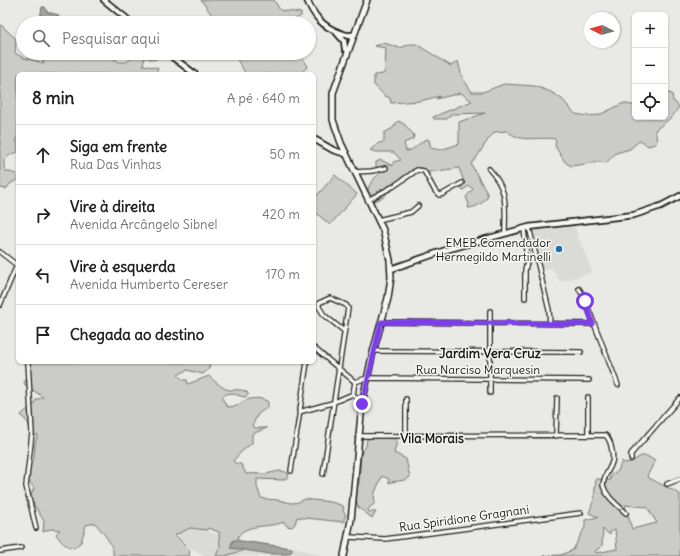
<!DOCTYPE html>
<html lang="pt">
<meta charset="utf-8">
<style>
:root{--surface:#fff;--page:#f2f2f2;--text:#222;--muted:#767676;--line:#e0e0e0}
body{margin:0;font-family:Delius,sans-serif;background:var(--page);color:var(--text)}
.controls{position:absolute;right:12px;top:12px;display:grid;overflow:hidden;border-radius:6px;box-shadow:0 1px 3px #0004}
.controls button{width:36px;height:36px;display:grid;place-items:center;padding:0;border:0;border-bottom:1px solid var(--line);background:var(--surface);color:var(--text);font:20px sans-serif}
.compass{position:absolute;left:584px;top:12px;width:36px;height:36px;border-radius:50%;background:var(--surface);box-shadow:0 1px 3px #0004;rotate:275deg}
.stop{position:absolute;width:12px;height:12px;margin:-9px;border:3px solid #7c3aed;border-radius:50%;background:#fff}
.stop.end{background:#7c3aed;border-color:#fff;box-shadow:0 1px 4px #0008}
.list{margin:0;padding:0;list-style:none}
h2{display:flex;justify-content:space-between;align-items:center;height:52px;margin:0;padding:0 16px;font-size:17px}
h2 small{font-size:13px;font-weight:400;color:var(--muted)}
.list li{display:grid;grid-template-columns:26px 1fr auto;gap:12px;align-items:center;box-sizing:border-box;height:60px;padding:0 16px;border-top:1px solid var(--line)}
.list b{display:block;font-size:15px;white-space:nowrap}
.list p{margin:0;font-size:13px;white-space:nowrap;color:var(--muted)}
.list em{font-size:13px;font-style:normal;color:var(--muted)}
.icon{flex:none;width:22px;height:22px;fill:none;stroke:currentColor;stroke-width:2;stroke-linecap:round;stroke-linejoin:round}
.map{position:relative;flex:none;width:680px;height:556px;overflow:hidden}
.search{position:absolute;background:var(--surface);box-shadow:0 1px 3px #0004;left:16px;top:16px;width:300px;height:44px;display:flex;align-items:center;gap:10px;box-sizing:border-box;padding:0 14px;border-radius:22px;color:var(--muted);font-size:15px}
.panel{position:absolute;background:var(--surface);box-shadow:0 1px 3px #0004;left:16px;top:72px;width:300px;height:292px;border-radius:6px}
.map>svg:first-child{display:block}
.built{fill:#dadad6}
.green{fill:#cbcbc7;stroke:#747472;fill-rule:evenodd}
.water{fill:#a3a3a1;stroke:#6d6d6c}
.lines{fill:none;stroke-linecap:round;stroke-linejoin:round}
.street-casing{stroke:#1c1c1c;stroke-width:6}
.secondary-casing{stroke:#1c1c1c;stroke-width:8}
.primary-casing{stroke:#1c1c1c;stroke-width:8}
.street{stroke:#f6f6f2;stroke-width:3.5}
.secondary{stroke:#f6f6f2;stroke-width:4.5}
.primary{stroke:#f6f6f2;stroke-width:5}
.route{stroke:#7c3aed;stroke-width:5}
.poi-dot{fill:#1f6fb2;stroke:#f6f6f2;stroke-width:1.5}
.labels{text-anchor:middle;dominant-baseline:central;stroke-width:3;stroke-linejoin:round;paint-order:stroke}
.poi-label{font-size:12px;fill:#1c1c1c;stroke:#f6f6f2;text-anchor:end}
.street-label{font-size:12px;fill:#1c1c1c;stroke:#f6f6f2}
.neighbourhood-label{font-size:13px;font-weight:bold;fill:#1c1c1c;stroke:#f6f6f2}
</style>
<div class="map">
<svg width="680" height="556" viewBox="0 0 680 556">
<rect width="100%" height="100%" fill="#e9e9e5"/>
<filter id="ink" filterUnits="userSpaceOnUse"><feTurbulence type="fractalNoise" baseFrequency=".025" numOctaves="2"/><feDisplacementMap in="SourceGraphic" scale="8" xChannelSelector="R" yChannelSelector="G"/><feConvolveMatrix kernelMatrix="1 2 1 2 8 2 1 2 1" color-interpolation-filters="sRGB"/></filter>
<g filter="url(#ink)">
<!-- built -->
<path class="built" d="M574 226 592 272 560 282 552 268 541 269 531 231Z
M182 524 233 539 297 548 323 556H206L181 543 177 531Z"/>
<!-- green -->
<path class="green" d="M201 0H274L280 10 301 13V16L296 19 287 18 285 23H218Z
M0 24 16 39 15 53 24 58 44 63 42 59 22 52V50L23 53H113V58L119 62H127L130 59 131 53H161V57L153 60 145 57 143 65 158 68 156 74H18V135L15 141H18V152C8 155 0 159 6 171L16 174 18 179 10 184 6 189 0 188Z
M384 43 400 48 410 44H416L451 66 458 61 462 77 472 92H483L504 84 535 86 551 92 562 99 575 114 589 116 599 115 624 103 635 106V117H665V94L669 93 672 94 673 101 676 103 679 107 672 117 655 130 657 141 655 144 648 146 642 141H639L630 149 616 153 606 163 600 162 571 166 565 162 555 146 556 141 555 139C536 136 523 144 507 131L495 132C484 142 481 154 471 164L488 195C486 202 475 208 468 208L469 204 466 197 473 189 469 186 463 190 461 189 463 179 459 168 423 173 412 169 410 177 393 185 384 197 374 201C360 194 372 180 380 173L376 167V162L381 160 393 166V162L401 160 393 152H375L370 150 379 143 384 142V133L393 128 398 121 404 124 414 135 413 139 404 143 406 151C414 151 419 142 427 139L429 140 431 148 440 150 459 144V122L485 113 451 114 447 119H434L433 117 472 101 461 93 436 99 440 96 420 101 391 103 390 98 385 96 374 85V75L383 74 385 71 386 48 374 46Z
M233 53H297L301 56 308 66 300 74H246Z
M335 175 357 194 330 225 314 211V199Z
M31 362H210L209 369 203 374 187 370 178 375 183 380H187L188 384 209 376C211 379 223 388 226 389 233 392 240 387 248 393V395L245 397C237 396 228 389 222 398L227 407 237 406C244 399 258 395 268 402V407L258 414 252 426 256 428H267L252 434V443L241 452 233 461 237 464H241L246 474C252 474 255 473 261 474 272 475 279 467 289 474L288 477 283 480 257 479V487L261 498C267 500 272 499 278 500 289 502 293 506 305 499 317 501 336 501 344 507L343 511 346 515 343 522 297 517 295 524 292 527 287 526 284 522C268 529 237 521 236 545L242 549V551L227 555 228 556H216L220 546 219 532 208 528 207 530 190 528 175 535 190 550 189 556H113C115 545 102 532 95 523L86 525 81 542 74 548C66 547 60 541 56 534L60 530 50 529 43 532 44 521 30 498 34 488 28 480 29 466 34 458 35 443 38 435 32 436 28 423 21 415 31 406 34 405 36 400 43 397 24 384Z
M380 437 396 439 397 441 394 453 406 459 410 477C405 482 396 480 389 483V479L382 476 374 495 375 503 368 509 369 512H376L372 518 358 507 354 493 359 483 361 453 366 446 367 439Z
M641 456H647L655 461 647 476 649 478 680 494V556H543L561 555 573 550 585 527V520L598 517 589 513 594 499 596 479H607L610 481 611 475 618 471 622 461 624 463 631 462ZM625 505 647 507 657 523 632 529ZM603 529 610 535V532L615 530 617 549 596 553 595 551 602 546Z"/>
<!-- water -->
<path class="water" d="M42 7H45L47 12 59 15 53 22 52 20 48 23H43L40 18Z
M233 540 292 548V551L288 554H271L230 548Z"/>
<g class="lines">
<!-- street casing -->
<g class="street-casing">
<path id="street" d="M489 169C509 191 505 206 505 233
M355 172 372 171 386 168
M368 200 394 186 417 170 424 171 435 191 439 195 443 194 462 183
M378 220 411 212 418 206
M529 227 549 310 550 324
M524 228 527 262 525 270V298
M0 252 18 266
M579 289 583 295 618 385
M0 305 17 265
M490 311V393
M381 322 593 324
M314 348 355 382 367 378 589 380
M373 351 581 352
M28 362 32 433 26 486 36 528
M353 394 362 404
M353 394 355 382
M588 397V435
M299 412 332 403 353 394
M358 436 605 435C609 438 610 441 611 446 617 468 605 468 603 485 606 497 618 505 626 513
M406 436V399
M556 436 557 398
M631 459V454L680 398
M291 471 307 362
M323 474 348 308 346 305 330 298 319 303V307L324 315 344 331
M667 484 680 479
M349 537 385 539 581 513
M0 551 21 548"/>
</g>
<!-- secondary casing -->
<g class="secondary-casing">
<path id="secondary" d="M104 0 132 23
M307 0C314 16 322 26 338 32 343 34 346 36 351 35
M337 33 344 41 345 49
M167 53 195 74
M314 139 333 150 346 154
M391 269 446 250 529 227 634 215 661 206 680 196"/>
</g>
<!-- primary casing -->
<g class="primary-casing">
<path id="primary" d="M344 556 351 520 362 404 372 356 388 298 391 277 390 260 383 230 341 143 333 120V93L367 0"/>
</g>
<!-- street -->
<use href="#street" class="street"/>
<!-- secondary -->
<use href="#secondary" class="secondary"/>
<!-- primary -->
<use href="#primary" class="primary"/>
</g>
</g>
<g class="lines" filter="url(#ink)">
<!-- route -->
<path class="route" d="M362 404 381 322 593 324 585 301"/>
</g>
<!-- markers -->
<circle class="poi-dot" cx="559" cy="249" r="4"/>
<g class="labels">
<!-- poi labels -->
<g class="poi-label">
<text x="551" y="242">EMEB Comendador<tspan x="551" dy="14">Hermegildo Martinelli</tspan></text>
</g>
<!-- street labels -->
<g class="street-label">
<text x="478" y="369">Rua Narciso Marquesin</text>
<text transform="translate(464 518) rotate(-8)">Rua Spiridione Gragnani</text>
</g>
<!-- neighbourhood labels -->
<g class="neighbourhood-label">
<text x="490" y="353">Jardim Vera Cruz</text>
<text x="432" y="438">Vila Morais</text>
</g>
</g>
</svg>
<div class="controls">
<button>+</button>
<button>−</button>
<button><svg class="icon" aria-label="locate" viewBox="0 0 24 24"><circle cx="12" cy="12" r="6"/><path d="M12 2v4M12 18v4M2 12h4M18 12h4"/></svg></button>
</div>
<svg class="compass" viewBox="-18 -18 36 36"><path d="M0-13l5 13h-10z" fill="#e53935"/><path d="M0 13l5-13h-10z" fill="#767676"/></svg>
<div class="stop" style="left:585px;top:301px"></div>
<div class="stop end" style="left:362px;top:404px"></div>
<div class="search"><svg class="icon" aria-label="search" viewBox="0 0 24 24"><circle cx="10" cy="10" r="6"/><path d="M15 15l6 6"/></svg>Pesquisar aqui</div>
<section class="panel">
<h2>8 min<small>A pé · 640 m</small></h2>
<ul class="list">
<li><svg class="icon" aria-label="ahead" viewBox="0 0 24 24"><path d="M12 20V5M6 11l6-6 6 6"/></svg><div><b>Siga em frente</b><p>Rua Das Vinhas</p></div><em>50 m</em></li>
<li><svg class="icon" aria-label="right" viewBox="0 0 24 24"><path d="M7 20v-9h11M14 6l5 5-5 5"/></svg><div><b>Vire à direita</b><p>Avenida Arcângelo Sibnel</p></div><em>420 m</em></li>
<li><svg class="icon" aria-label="left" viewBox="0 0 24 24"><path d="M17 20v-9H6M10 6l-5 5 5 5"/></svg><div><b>Vire à esquerda</b><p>Avenida Humberto Cereser</p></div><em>170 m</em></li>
<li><svg class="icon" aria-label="arrive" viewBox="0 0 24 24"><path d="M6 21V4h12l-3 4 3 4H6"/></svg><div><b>Chegada ao destino</b></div></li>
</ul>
</section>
</div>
